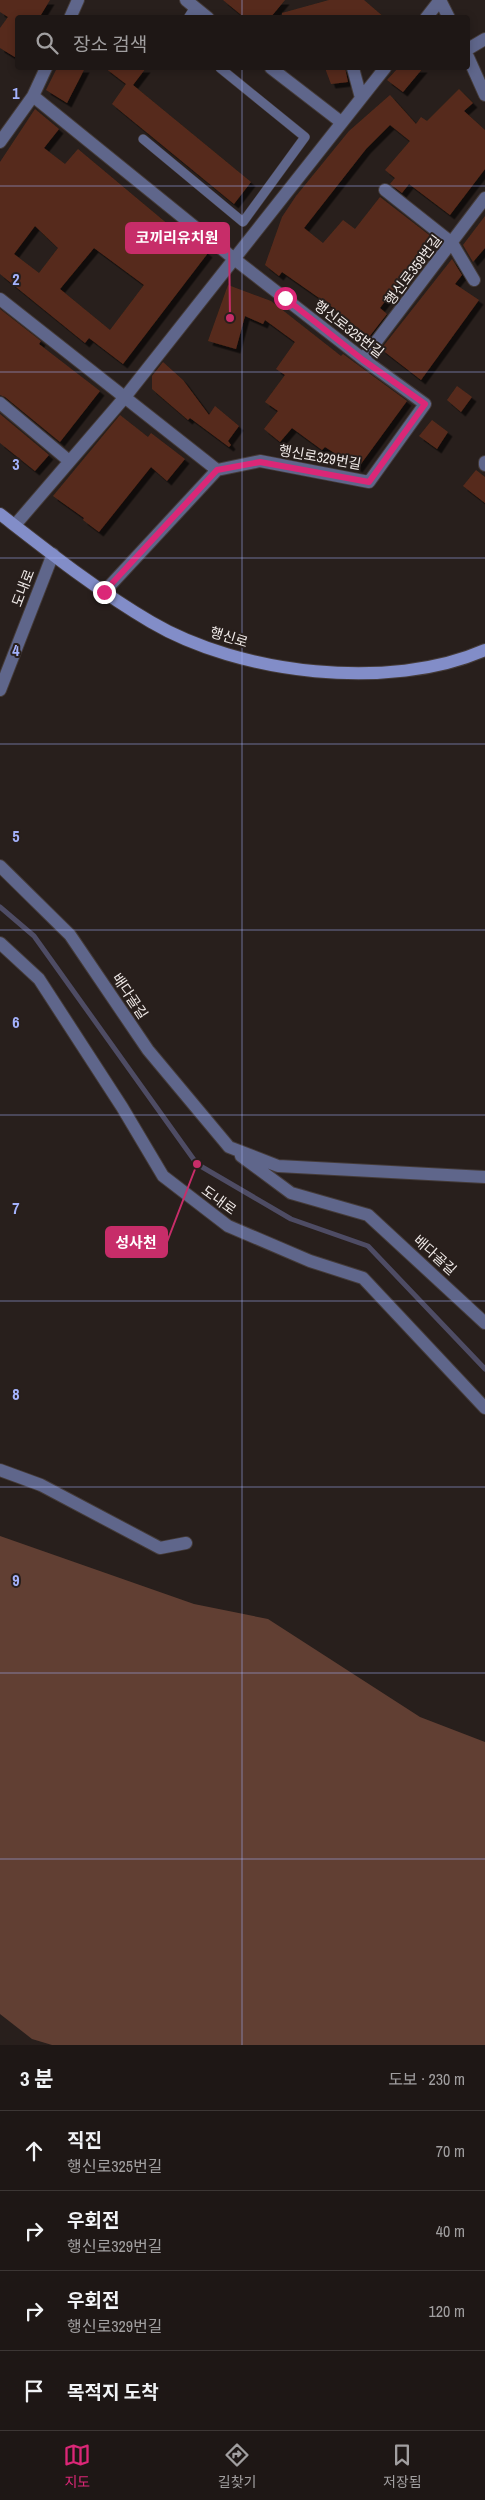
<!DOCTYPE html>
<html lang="ko">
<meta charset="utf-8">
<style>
:root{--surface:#1e1715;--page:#26201e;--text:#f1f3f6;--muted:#a19fa0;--line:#3c3634;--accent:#db2777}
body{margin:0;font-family:"Archivo Narrow","Noto Sans KR",sans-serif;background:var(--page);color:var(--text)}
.stop{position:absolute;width:15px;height:15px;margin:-11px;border:4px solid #db2777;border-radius:50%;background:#fff}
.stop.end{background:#db2777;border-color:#fff;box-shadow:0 1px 5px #0008}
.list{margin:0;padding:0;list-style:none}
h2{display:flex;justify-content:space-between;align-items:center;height:65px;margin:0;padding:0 20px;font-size:21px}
h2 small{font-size:16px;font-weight:400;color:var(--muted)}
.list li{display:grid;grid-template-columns:32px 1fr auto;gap:15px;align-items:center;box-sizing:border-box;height:80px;padding:0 20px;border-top:1px solid var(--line)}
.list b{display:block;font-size:19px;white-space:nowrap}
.list p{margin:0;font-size:16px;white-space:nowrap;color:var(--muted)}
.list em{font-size:16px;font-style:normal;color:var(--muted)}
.icon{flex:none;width:28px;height:28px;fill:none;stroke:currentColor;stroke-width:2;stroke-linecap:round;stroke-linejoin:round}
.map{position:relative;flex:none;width:485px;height:2045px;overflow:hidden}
.search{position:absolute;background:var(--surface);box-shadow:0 2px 8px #0003;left:15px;right:15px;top:15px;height:55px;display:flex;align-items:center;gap:12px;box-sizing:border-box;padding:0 18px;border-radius:5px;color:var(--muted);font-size:19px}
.sheet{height:385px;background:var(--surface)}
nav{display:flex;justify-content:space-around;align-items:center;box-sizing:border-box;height:70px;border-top:1px solid var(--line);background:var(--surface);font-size:14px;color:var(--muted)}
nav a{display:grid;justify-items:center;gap:2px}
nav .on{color:var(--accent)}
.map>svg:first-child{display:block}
.green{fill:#613f33}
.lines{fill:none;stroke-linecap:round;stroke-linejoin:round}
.stream{stroke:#4e4c64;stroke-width:5}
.building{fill:#572b1b;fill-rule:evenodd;filter:url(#shadow)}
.service-casing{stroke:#443b39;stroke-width:10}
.minor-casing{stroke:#443b39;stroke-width:14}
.tertiary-casing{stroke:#443b39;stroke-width:14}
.secondary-casing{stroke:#443b39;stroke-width:14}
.service{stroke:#5f668b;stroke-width:9}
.minor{stroke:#5f668b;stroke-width:12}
.tertiary{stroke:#5f668b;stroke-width:12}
.secondary{stroke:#828dc8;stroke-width:12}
.route{stroke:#db2777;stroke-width:6}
.grid{fill:none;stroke:#a4b2fc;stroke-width:1;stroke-opacity:0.55}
.labels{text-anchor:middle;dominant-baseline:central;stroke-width:4;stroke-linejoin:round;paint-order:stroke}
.street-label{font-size:14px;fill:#f0eae8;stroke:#281f1c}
.grid-label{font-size:16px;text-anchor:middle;font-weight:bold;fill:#a4b2fc;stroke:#281f1c;stroke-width:4;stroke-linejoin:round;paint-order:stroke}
.leader{fill:none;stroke:#c72d69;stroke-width:2}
.callout-dot{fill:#c72d69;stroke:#281f1c;stroke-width:2}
.callout{fill:#c72d69;stroke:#c72d69;stroke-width:2}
.callout-label{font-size:15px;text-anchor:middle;font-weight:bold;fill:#fff}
</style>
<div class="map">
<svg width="485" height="2045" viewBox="0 0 485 2045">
<defs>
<filter id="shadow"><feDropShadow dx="4.5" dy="4.5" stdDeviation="0" flood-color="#0009"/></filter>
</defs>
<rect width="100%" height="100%" fill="#281f1c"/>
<!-- green -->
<path class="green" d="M0 1536 194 1604 268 1619 420 1717 485 1742V2045H52L32 2039 0 2014Z"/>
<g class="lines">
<!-- stream -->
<path class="stream" d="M0 907 34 936 197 1164 291 1219 368 1246 485 1369"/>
</g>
<!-- building -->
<path class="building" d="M0 0H50L39 18H18V59L0 48V28L8 17 0 12Z
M223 0H285L270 18H245Z
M329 0H364L385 18H282V13Z
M57 68H85L67 103 46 90Z
M105 68H146L133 85 251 182 234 204 112 104 126 84Z
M325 68H345L348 82 331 84Z
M398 68H423L403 92 387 80Z
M459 89 473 103 464 111 485 130V169L450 215 409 184 402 193 390 184 395 178 385 170 410 141 390 125 366 149 304 228 323 243 343 220 355 229 380 197 433 238 380 308 387 314 369 337 332 307 282 272 279 276 265 265 282 217 296 196 349 131 390 95 416 124 421 117 427 121Z
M35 109 59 129 44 148 65 164 78 149 182 236 184 233 208 253 123 364 89 338 85 343 0 274V162ZM35 226 58 248 39 273 14 254ZM94 248 144 285 110 330 60 289Z
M485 216V248L473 262 463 245Z
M452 259 462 275 455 284 479 300 421 380 381 349Z
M228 285 271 301 341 356 343 354 407 401 358 468 325 447 322 450 292 428 280 442 264 429 278 411 265 402 285 375 276 369 295 342 265 320 263 324 245 316 236 349 208 341Z
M0 309 41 341 39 344 100 391 60 442 5 397 0 395Z
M163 362 183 380 209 415 215 406 239 426 228 441 231 445 229 447 190 418 188 420 152 389V376Z
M457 386 472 397 461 412 447 400Z
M0 414 49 455 35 471 0 443Z
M120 415 148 437 151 433 185 459 167 481 151 467 99 532 83 520 84 518 53 496Z
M432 420 448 432 437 449 419 436Z
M476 470 485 477V503L463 486Z"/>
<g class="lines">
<!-- service casing -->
<g class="service-casing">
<path id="service" d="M188 18 195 7
M143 139 243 222 305 137 220 68"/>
</g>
<!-- minor casing -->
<g class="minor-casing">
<path id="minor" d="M186 0 208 18
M440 0 449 18
M70 18 78 0
M426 18 440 0
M468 49 485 39
M468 57 485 95
M271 68 341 122
M353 68 361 98
M33 96 233 258 363 359 425 404 369 482 260 461 217 470 104 592
M0 142 33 96 46 68
M385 190 452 243 474 280
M0 299 217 470
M363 359 485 198
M0 403 68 460
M485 462V465
M15 525 125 397 385 68
M0 866 70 935 148 1050 229 1147 278 1166 485 1177
M0 943 39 979 122 1107 163 1176 228 1226 310 1261 363 1278 485 1408
M241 1156 291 1193 368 1215 485 1323
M0 1470 41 1485 160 1548 186 1543"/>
</g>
<!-- tertiary casing -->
<g class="tertiary-casing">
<path id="tertiary" d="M0 690 53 554"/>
</g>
<!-- secondary casing -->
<g class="secondary-casing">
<path id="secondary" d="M0 514C49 552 98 591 151 622 239 674 390 692 485 650"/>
</g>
<!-- service -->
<use href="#service" class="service"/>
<!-- minor -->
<use href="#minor" class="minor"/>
<!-- tertiary -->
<use href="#tertiary" class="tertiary"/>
<!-- secondary -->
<use href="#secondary" class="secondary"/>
</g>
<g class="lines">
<!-- route -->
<path class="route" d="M104 592 217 470 260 462 369 482 425 404 363 360 285 298"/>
</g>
<!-- grid -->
<path class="grid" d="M242 0V18M242 68V2045M0 186H485M0 372H485M0 558H485M0 744H485M0 930H485M0 1115H485M0 1301H485M0 1487H485M0 1673H485M0 1859H485"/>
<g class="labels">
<!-- street labels -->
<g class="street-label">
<text transform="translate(413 270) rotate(-53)">행신로359번길</text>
<text transform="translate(349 329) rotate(38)">행신로325번길</text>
<text transform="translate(320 457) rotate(10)">행신로329번길</text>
<text transform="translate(23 588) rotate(-69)">도내로</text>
<text transform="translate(229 637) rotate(17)">행신로</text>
<text transform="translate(130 996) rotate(56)">배다골길</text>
<text transform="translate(219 1200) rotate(36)">도내로</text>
<text transform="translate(435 1255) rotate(42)">배다골길</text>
</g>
</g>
<g class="grid-label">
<text x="16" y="99">1</text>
<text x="16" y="285">2</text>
<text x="16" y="470">3</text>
<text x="16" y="656">4</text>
<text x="16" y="842">5</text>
<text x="16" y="1028">6</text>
<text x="16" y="1214">7</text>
<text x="16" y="1400">8</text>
<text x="16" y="1586">9</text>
</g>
<!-- callouts -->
<path class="leader" d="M230 318L229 238M197 1164L167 1242"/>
<g class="callout-dot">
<circle cx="230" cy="318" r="5"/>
<circle cx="197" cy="1164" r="5"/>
</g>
<g class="callout">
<rect x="126" y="223" width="103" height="30" rx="5"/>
<rect x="106" y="1227" width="61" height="30" rx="5"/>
</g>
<g class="callout-label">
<text x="177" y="243">코끼리유치원</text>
<text x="136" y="1248">성사천</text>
</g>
</svg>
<div class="stop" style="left:285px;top:298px"></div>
<div class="stop end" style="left:104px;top:592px"></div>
<div class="search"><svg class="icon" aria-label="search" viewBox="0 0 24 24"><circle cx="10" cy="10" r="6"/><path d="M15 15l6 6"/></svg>장소 검색</div>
</div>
<section class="sheet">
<h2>3 분<small>도보 · 230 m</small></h2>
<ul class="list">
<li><svg class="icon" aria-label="ahead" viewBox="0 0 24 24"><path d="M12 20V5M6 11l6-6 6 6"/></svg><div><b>직진</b><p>행신로325번길</p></div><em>70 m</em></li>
<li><svg class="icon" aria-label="right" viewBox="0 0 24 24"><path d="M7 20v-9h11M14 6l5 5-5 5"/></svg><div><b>우회전</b><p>행신로329번길</p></div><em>40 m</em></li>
<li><svg class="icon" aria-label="right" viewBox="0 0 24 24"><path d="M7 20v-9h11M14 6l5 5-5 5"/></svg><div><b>우회전</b><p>행신로329번길</p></div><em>120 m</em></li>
<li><svg class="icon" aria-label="arrive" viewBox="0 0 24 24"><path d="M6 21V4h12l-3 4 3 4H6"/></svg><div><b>목적지 도착</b></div></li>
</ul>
</section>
<nav>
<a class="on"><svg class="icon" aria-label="map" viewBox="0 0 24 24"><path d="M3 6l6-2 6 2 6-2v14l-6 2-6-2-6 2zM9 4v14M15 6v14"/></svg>지도</a>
<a><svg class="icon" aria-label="directions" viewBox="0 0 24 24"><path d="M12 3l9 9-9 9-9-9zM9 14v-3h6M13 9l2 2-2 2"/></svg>길찾기</a>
<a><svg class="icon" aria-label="saved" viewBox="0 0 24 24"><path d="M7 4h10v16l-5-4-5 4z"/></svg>저장됨</a>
</nav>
